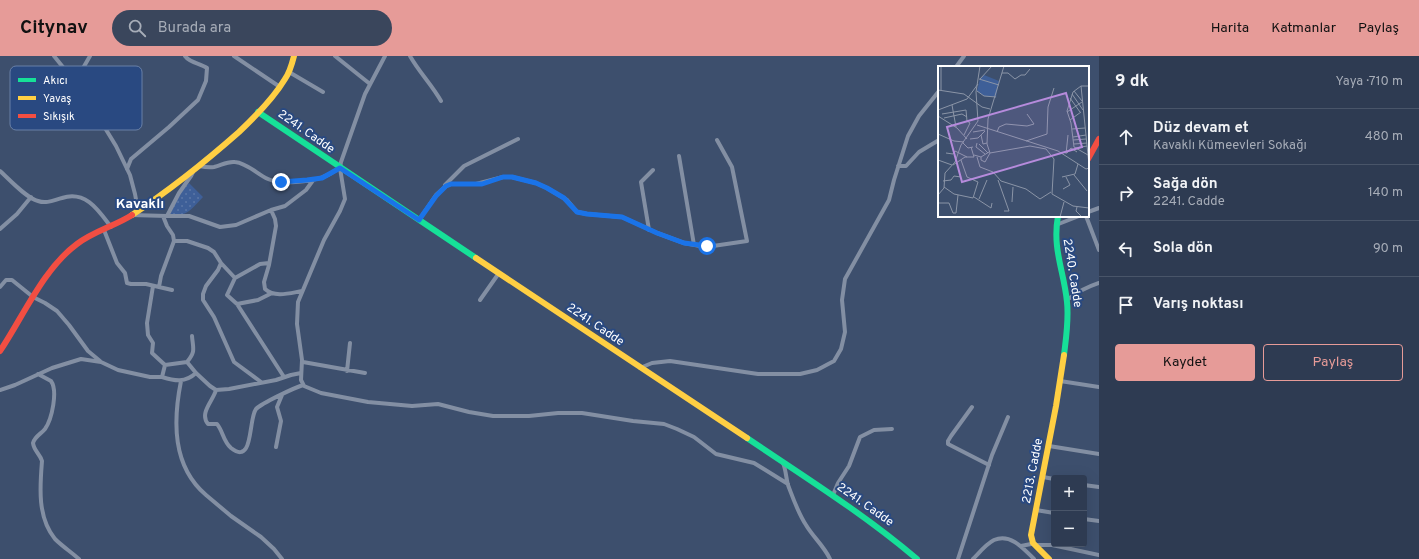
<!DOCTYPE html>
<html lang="tr">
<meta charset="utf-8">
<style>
:root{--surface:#2e3b52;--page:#3a465c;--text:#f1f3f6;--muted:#a7adb8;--line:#495569;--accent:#e69b98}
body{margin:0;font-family:Overpass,sans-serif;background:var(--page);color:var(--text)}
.controls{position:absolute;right:12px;bottom:12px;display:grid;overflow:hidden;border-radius:4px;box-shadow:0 4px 16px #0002}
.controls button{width:36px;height:36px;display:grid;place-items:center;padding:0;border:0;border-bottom:1px solid var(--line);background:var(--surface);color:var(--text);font:20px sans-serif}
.stop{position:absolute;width:12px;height:12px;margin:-9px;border:3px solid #1a73e8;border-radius:50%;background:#fff}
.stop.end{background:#1a73e8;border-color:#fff;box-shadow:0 1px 4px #0008}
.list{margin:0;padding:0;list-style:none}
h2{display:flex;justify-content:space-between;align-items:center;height:52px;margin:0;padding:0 16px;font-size:17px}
h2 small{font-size:13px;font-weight:400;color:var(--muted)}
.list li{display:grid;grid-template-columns:26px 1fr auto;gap:12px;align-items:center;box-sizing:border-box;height:56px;padding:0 16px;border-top:1px solid var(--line)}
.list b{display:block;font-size:15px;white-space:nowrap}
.list p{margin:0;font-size:13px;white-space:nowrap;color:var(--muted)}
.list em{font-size:13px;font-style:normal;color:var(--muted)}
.actions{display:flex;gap:8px;padding:12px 16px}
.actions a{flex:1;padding:9px 0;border:1px solid var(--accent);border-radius:4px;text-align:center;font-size:14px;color:var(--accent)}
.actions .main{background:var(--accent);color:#111}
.icon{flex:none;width:22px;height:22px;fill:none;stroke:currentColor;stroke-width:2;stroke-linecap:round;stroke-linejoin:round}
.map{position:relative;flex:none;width:1099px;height:503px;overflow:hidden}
header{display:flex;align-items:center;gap:24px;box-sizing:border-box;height:56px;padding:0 20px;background:var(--accent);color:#111}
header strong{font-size:19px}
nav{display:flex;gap:22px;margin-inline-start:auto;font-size:14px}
.search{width:280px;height:36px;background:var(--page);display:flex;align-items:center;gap:10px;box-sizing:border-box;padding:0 14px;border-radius:22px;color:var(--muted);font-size:15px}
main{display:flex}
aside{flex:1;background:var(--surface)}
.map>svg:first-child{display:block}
.park{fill:url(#park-dots)}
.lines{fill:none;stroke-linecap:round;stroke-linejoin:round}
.street{stroke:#838fa3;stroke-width:4}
.fast{stroke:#16e098;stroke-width:6}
.slow{stroke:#ffcf43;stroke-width:6}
.jam{stroke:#f24e42;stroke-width:6}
.route{stroke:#1a73e8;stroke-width:5}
.labels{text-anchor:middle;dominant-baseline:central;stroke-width:4;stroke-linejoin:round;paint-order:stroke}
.street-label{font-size:12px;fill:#fff;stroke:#294981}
.quarter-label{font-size:14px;font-weight:bold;fill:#fff;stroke:#294981}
.inset-road{fill:none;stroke:#8b95a7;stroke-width:1}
.view{fill:#b68bdc;fill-opacity:0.15;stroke:#b68bdc;stroke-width:2}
.inset-edge{fill:none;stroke:#fff;stroke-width:2}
.key{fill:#294981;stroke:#6980a7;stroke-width:1}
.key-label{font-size:11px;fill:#fff}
</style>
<header>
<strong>Citynav</strong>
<div class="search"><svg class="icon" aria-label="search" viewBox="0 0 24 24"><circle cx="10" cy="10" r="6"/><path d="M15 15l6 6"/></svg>Burada ara</div>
<nav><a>Harita</a><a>Katmanlar</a><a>Paylaş</a></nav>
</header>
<main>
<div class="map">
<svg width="1099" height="503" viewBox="0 0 1099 503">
<defs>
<pattern id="park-dots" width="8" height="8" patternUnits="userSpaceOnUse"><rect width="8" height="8" fill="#3e5f98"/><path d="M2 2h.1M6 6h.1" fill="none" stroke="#5b77a7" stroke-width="1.8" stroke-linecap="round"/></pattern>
</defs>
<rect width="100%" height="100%" fill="#3d4f6d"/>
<!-- park -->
<path class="park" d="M189 127 203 141C192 152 187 162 170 158L181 136Z"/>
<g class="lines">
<!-- street -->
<path class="street" d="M54 0 83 36 116 90 130 119 135 138 138 154
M234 0 280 31
M335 0 370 28
M385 0 365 38 341 106 340 112 345 143 340 155 324 184 298 246 297 268 302 304 301 324 304 330 321 337 368 346 412 350 438 348 469 356 493 360H529L558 357H582L633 365 664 368 677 373 694 381 716 398 754 407 788 428
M410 0C419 16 432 29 441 45
M956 11 964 0
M289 16 323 36
M75 26 90 0
M679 100 694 189
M199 110C204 111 209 112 214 111 222 109 227 105 235 106 247 107 257 118 268 123 281 129 310 126 323 121 329 119 334 115 340 112
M898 110H906L919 96 939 84
M127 113 131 103 169 71 198 44 206 25 207 12C200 7 190 7 185 0
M0 115C9 123 26 142 38 145 47 148 54 144 62 142 86 134 99 155 111 171
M445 129 464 110 518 83
M271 154 275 163 276 170 269 209 264 226 265 233C275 242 290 237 302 235
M1088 156 1099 152
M131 159 167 160 179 137 191 120 194 114
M167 160H189L220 171 236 169 271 154 285 150 306 134 314 123
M1086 160 1099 194
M419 164 436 139 446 130 451 128H476L503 121H512L536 127 547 132 567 144 577 156 587 158 622 161 657 177 684 187 700 190H713L747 185 732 111 717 84
M1056 169 1079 160
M0 173 17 158 31 141
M104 174 117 207 125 217 127 227 131 228H146L172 234
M649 174 641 126 653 114
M174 185H187L208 192 214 196 221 207 235 222 260 208 269 207
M221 207 218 214 206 230 203 238V244L214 261 234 306 261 326
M235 222 227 239 237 248 284 321
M0 231 6 224H12L33 241 45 247 57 255 69 269 88 295 100 305
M159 231 161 220 174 185 173 179 167 170 163 160
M480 244 499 217
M1067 244C1077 236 1087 231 1099 227
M237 248 258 244 272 237
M187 306C196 295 193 293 192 280
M303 306 365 317
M165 309 187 306 196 317 210 330 216 334 229 333 276 324 291 319 301 317
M640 312 652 307 670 305 758 318H800L817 314 834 305 841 293 845 276 842 244 845 223 889 144 894 124 908 80 919 60 939 35
M347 315 350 287
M38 318 51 325C58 335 52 363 45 373 41 378 35 380 33 387 34 395 40 398 42 405 40 430 37 461 55 483 62 490 71 496 79 503
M162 321C175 325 185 327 196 317
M181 325C173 365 172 410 206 439L231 460 261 481 274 493 282 503
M1060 325 1099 331
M0 334 15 329 52 312 81 303 101 306 118 314 150 321H162L165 309 152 297 153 287 148 279 147 267 153 230
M216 334C213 345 199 357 208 368H217C223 375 223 385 231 392 254 410 248 364 256 353 262 347 294 332 303 329
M972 351 951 380 948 385V388L989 409
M1049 390 1099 398
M276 391 281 365 277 351 282 339
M783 407C786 414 786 422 788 429 793 442 798 457 806 469 813 481 824 490 830 503
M1043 421 1054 423
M1084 429 1099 431
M833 439 838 427 849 410 860 381 874 374 892 373
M1036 454 1054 457
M1084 463 1099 465
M1035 489H1052L1099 499
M1021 490 1031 488
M958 503 992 399 1008 361
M973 503C979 497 986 488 994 484 1011 477 1024 493 1034 503"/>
<!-- fast -->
<path class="fast" d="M258 56 476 202
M1058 160C1052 193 1064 215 1067 246 1069 264 1066 282 1064 299
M747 382C805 421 864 458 917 503"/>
<!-- slow -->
<path class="slow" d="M132 159C170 134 205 106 239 76 256 60 273 43 285 23 290 16 292 8 294 0
M476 202 747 382
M1049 503 1033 487 1031 479 1056 350 1064 299"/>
<!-- jam -->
<path class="jam" d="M1088 103 1099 83
M0 295C23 261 43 213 77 188 94 175 115 170 132 159"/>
</g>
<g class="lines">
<!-- route -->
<path class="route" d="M281 126 307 124 322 122 340 112 419 164 436 140 446 130 451 128H482L503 121H512L536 127 547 132 564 142 577 156 587 158 622 161 657 177 684 187 707 190"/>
</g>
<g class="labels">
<!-- street labels -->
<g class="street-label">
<text transform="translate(306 76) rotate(35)">2241. Cadde</text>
<text transform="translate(1072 217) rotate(81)">2240. Cadde</text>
<text transform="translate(595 269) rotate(34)">2241. Cadde</text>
<text transform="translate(1033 415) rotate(-79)">2213. Cadde</text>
<text transform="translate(865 449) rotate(35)">2241. Cadde</text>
</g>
<!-- quarter labels -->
<g class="quarter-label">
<text x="140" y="148">Kavaklı</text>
</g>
</g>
<!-- overview -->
<g transform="translate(938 10)">
<rect width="151" height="151" fill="#3d4f6d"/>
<path d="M46 9 61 15 58 31 46 30 39 25 42 13Z" fill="#3e5f98"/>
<path class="inset-road" d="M66 0 50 53 49 78 52 87 92 80 108 83M64 7H70L77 13 83 9H87L92 3M41 13 61 19M42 13 54 0M143 20 151 99M0 24 26 28 44 41 52 43M3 24V0M39 25 46 30 58 31M136 25 144 35M134 28 145 44M132 32 142 46M14 39 18 61M0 44 29 33 40 18M129 46 144 36M4 48 28 44 29 55 32 57 26 69M0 50 19 62 29 73M6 52 24 48 29 51M132 54 143 46M39 59 120 85 148 103 151 102M134 63 147 62M35 66 47 64M59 66 61 61 68 58 89 60 96 58 89 48M0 68 16 75 26 76M43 69 45 78 49 77M135 71 148 69M32 73 40 72 47 65M135 74 148 73M88 75 109 68 110 41 116 22M25 77 30 82 35 81M39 77 38 81 47 88M41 78 50 87M136 78 149 77M137 82 149 80M108 83 116 93 114 128 135 140 151 142M8 87 15 88 17 85 29 91M129 87 133 82 139 86M128 88 130 69M36 89 43 91 51 86M150 89 136 81 133 57 129 45 135 26 143 20H151M39 91 42 101 55 106 63 115 88 123 102 133 113 126M43 91V94L47 96 52 87M0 94 14 99M15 99 27 91H36L33 81M136 109 149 125M124 111 137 108 140 98M60 114 71 145H66M5 115 13 114 16 110 23 111M6 121 16 128 35 132 40 116 29 111 23 94M125 123 132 119 128 111M0 129 6 122 7 107 17 96 23 79 40 55 38 26 42 0M36 131 53 142 54 137M41 133 49 114M74 136 75 121M0 137H11L15 147H18L20 129M139 141 138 145 144 151M122 151 126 136"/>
<path class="view" d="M128 27 144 81 24 116 9 61Z"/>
<rect width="151" height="151" class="inset-edge"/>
</g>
<!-- legend -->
<rect x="10" y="10" width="132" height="64" rx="6" class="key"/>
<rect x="18" y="22" width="18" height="4" fill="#16e098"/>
<rect x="18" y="40" width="18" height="4" fill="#ffcf43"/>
<rect x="18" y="58" width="18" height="4" fill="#f24e42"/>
<g class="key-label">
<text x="43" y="28">Akıcı</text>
<text x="43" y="46">Yavaş</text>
<text x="43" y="64">Sıkışık</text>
</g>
</svg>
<div class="controls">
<button>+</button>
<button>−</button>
</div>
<div class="stop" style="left:707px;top:190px"></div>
<div class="stop end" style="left:281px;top:126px"></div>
</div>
<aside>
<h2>9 dk<small>Yaya · 710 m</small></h2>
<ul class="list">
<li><svg class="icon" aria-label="ahead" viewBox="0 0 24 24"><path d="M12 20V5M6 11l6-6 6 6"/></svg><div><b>Düz devam et</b><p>Kavaklı Kümeevleri Sokağı</p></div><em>480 m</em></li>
<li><svg class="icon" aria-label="right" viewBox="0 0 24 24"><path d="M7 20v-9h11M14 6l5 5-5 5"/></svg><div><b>Sağa dön</b><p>2241. Cadde</p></div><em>140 m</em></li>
<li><svg class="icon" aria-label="left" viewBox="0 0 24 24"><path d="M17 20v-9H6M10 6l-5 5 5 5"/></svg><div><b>Sola dön</b></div><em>90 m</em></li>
<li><svg class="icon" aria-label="arrive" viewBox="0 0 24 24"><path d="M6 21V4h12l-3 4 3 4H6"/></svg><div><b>Varış noktası</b></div></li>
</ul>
<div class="actions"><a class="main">Kaydet</a><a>Paylaş</a></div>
</aside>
</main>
